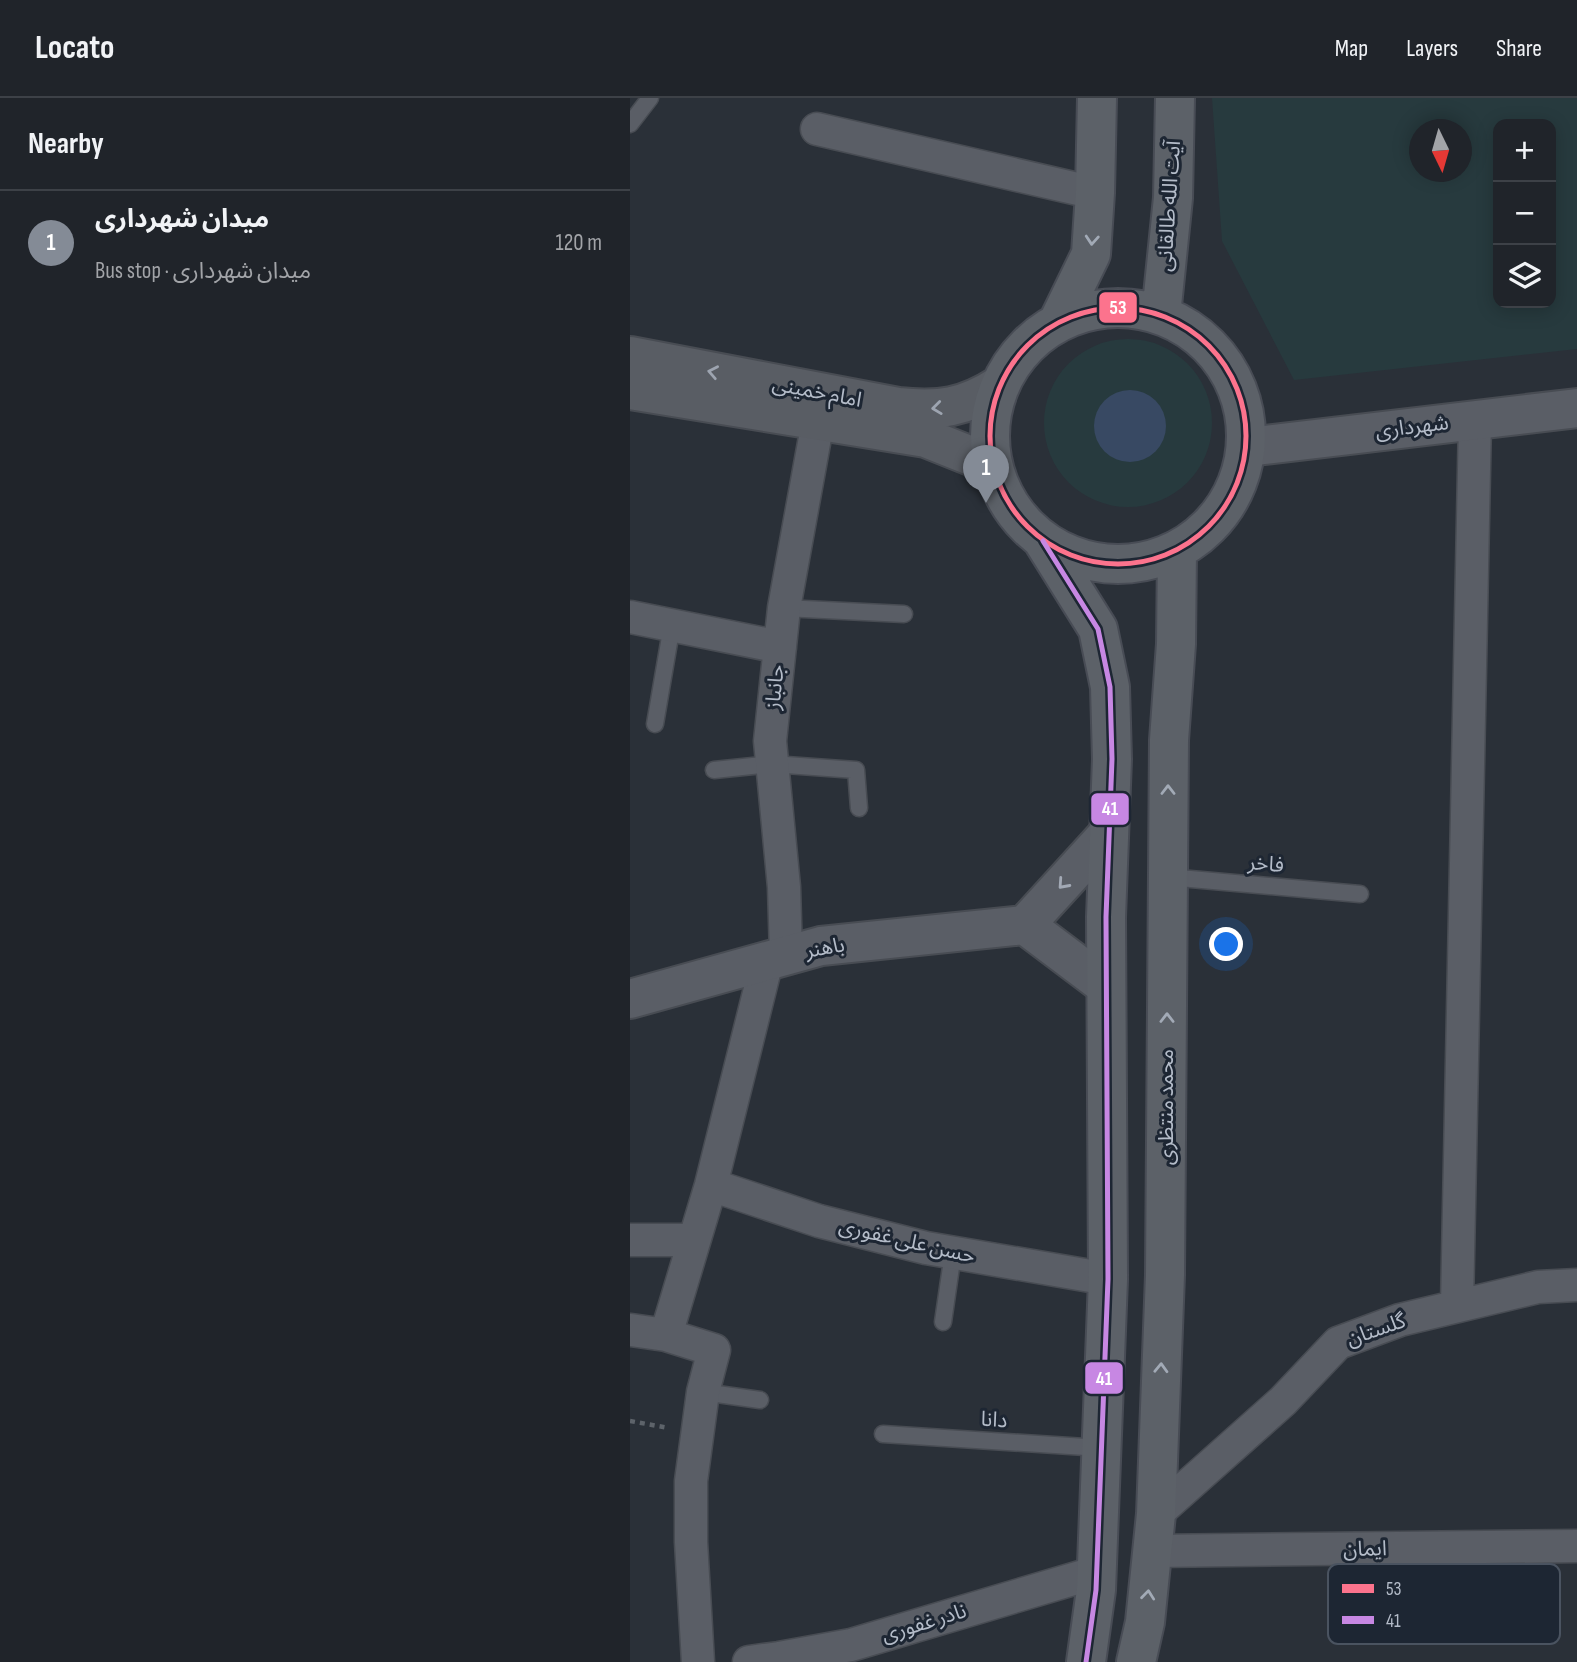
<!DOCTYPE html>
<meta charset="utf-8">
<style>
:root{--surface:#20242a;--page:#2d3036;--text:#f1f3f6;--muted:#a2a4a8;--line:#3d4147;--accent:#848b96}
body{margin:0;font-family:"Sofia Sans Condensed","Noto Sans Arabic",sans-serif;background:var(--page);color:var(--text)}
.controls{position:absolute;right:21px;top:21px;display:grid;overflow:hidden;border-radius:14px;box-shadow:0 4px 18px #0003}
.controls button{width:63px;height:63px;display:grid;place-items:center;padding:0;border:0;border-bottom:2px solid var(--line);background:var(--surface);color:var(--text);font:35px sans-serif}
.compass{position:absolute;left:779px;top:21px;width:63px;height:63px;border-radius:50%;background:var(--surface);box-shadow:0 4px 18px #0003;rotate:175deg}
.you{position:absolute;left:597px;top:847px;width:24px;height:24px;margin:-18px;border:5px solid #fff;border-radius:50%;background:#1a73e8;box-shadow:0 0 0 10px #1a73e833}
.badge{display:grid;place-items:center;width:46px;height:46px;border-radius:50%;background:var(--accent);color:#fff;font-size:23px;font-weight:700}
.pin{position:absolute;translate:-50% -58px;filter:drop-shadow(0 2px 4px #0008)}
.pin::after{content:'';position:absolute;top:37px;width:24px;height:21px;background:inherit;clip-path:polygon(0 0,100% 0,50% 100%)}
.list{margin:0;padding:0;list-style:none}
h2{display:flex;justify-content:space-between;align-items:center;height:91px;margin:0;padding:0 28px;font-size:30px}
h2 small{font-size:23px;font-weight:400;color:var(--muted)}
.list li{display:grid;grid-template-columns:46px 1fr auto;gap:21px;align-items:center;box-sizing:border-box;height:98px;padding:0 28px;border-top:2px solid var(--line)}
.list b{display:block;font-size:26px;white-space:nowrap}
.list p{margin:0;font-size:23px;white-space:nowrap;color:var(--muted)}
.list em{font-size:23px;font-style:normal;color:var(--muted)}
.icon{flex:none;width:38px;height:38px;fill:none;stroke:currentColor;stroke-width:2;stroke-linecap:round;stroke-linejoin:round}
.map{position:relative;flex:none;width:947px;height:1564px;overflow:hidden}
header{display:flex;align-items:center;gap:42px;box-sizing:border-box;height:98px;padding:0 35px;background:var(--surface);border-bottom:2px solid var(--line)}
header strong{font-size:33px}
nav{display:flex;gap:38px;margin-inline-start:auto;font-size:24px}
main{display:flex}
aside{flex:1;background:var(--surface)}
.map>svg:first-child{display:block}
.green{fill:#273a3e;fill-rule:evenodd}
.water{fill:#384963}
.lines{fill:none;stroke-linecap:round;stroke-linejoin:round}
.service-casing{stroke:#484c53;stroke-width:19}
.minor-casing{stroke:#484c53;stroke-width:35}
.tertiary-casing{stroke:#484c53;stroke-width:42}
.secondary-casing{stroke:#484c53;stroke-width:42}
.primary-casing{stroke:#484c55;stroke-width:42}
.path{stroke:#5d636a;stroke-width:4.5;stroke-dasharray:5 5;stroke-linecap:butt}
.service{stroke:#5a5e66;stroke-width:16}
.minor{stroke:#5a5e66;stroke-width:32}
.tertiary{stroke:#5a5e66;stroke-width:38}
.secondary{stroke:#595d64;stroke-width:38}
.primary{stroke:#5c6168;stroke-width:38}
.bus-1-casing{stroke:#1d2633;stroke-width:10}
.bus-2-casing{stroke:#1d2633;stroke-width:10}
.bus-1{stroke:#fc738d;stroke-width:5}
.bus-2{stroke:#c787e3;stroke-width:5}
.oneway{stroke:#a2aab6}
.oneway2{stroke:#9da4b0}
.oneway3{stroke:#a2a9b5}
.labels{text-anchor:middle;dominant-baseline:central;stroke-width:6;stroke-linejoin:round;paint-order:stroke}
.street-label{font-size:21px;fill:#b4bcc9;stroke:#1d2633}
.key{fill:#1d2633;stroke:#4a5360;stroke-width:2}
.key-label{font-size:19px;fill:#b4bcc9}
.line-badge{stroke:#1d2633;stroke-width:2.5}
.badge-label{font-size:19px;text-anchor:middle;font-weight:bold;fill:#fff}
</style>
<header>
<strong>Locato</strong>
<nav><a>Map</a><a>Layers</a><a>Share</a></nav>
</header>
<main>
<aside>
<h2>Nearby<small></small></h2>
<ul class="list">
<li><span class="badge">1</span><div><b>میدان شهرداری</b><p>Bus stop · میدان شهرداری</p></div><em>120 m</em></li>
</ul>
</aside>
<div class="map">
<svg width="947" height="1564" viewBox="0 0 947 1564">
<rect width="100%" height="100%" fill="#2a3038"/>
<!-- green -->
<path class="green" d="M582 0H947V251L664 282 592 143ZM868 26H921V205H868ZM790 32H832V74H790Z
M414 325a84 84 0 1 1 168 0a84 84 0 1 1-168 0Z"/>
<!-- water -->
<path class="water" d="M464 328a36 36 0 1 1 72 0a36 36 0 1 1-72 0Z"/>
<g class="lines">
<!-- service casing -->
<g class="service-casing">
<path id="service" d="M0 26 20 0
M154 510 274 516
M25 626 42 527
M84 672 142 666 226 672 229 710
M538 779 730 796
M313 1224 323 1155
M73 1294 130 1302
M253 1336 471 1350"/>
</g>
<!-- minor casing -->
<g class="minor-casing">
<path id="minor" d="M187 31 465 95
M0 519 150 549
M156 857 154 789 140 643 154 510 188 323
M81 1087 189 1123 296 1150 478 1181
M0 1142H64
M827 1208 845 322
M1 1232 36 1237 84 1252 73 1294 61 1383V1444L68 1564
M36 1237 81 1087 137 863
M526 1416 653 1303 708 1245 770 1222 908 1189 947 1187
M523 1453 947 1448
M119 1564 149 1560 221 1547 467 1474"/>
</g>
<!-- tertiary casing -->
<g class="tertiary-casing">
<path id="tertiary" d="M617 349 947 310
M476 888 395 827 479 735
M0 901 191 848 395 827"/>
</g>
<!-- secondary casing -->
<g class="secondary-casing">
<path id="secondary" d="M0 258 268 309C310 313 334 310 370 287
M0 292 296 340 341 358 361 363"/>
</g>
<!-- primary casing -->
<g class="primary-casing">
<path id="primary" d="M360 338a128 128 0 1 1 256 0a128 128 0 1 1-256 0Z
M531 217 543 100 545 0
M428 224 461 156 465 95 467 0
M413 443 468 531 480 589 482 661 476 819 478 1181 466 1492 456 1564
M506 1564 515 1524 526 1416 535 1177 539 642 546 546 547 453"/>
</g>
<!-- path -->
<path class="path" d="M0 1323 39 1330"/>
<!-- service -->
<use href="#service" class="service"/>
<!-- minor -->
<use href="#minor" class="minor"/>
<!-- tertiary -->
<use href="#tertiary" class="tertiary"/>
<!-- secondary -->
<use href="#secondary" class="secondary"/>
<!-- primary -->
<use href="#primary" class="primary"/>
<!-- bus-1 casing -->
<g class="bus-1-casing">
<path id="bus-1" d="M360 338a128 128 0 1 1 256 0a128 128 0 1 1-256 0Z"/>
</g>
<!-- bus-2 casing -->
<g class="bus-2-casing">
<path id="bus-2" d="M413 443 468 531 480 589 482 661 476 819 478 1181 466 1492 456 1564"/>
</g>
<!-- bus-1 -->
<use href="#bus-1" class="bus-1"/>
<!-- bus-2 -->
<use href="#bus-2" class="bus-2"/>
</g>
<!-- one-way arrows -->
<defs><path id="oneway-chevron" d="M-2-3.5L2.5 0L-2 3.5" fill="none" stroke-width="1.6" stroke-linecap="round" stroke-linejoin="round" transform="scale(1.75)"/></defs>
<g class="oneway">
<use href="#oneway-chevron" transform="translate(462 142) rotate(94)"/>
<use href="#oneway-chevron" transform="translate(538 692) rotate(-90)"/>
<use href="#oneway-chevron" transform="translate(537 920) rotate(-90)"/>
<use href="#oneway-chevron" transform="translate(531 1270) rotate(-88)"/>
<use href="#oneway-chevron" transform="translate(518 1497) rotate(-84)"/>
</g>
<g class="oneway2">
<use href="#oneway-chevron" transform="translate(83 274) rotate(-169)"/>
<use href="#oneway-chevron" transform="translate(307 310) rotate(173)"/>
</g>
<use class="oneway3" href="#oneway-chevron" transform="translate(433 786) rotate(132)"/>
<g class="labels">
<!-- street labels -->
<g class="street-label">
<text transform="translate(539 108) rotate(-86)">آیت الله طالقانی</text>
<text transform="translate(187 294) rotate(11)">امام خمینی</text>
<text transform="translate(782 329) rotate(-7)">شهرداری</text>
<text transform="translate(145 589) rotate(-84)">جانباز</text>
<text transform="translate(636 766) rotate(5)">فاخر</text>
<text transform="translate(195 850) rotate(-10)">باهنر</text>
<text transform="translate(536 1009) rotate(-90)">محمد منتظری</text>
<text transform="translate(277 1143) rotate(13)">حسن علی غفوری</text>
<text transform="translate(746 1232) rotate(-19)">گلستان</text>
<text transform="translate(364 1322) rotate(4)">دانا</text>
<text transform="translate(735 1451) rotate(-1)">ایمان</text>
<text transform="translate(294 1525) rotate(-17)">نادر غفوری</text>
</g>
</g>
<!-- legend -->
<rect x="698" y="1466" width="232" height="80" rx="10" class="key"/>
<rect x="712" y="1486" width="32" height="9" fill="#fc738d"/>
<rect x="712" y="1518" width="32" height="8" fill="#c787e3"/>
<g class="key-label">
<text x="756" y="1497">53</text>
<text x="756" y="1529">41</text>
</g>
<g class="line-badge">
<rect x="468" y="193" width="40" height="33" rx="7" fill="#fc738d"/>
<rect x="460" y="694" width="40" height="34" rx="7" fill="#c787e3"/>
<rect x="454" y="1263" width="40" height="34" rx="7" fill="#c787e3"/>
</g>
<g class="badge-label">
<text x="488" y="216">53</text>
<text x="480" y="717">41</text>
<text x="474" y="1287">41</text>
</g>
</svg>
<div class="controls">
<button>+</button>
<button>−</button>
<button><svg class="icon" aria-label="layers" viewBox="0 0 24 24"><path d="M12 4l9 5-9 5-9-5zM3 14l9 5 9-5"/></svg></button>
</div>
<svg class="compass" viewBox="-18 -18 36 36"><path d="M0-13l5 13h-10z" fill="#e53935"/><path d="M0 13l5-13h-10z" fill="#a2a4a8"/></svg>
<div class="you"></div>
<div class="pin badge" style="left:356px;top:405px">1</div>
</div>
</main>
